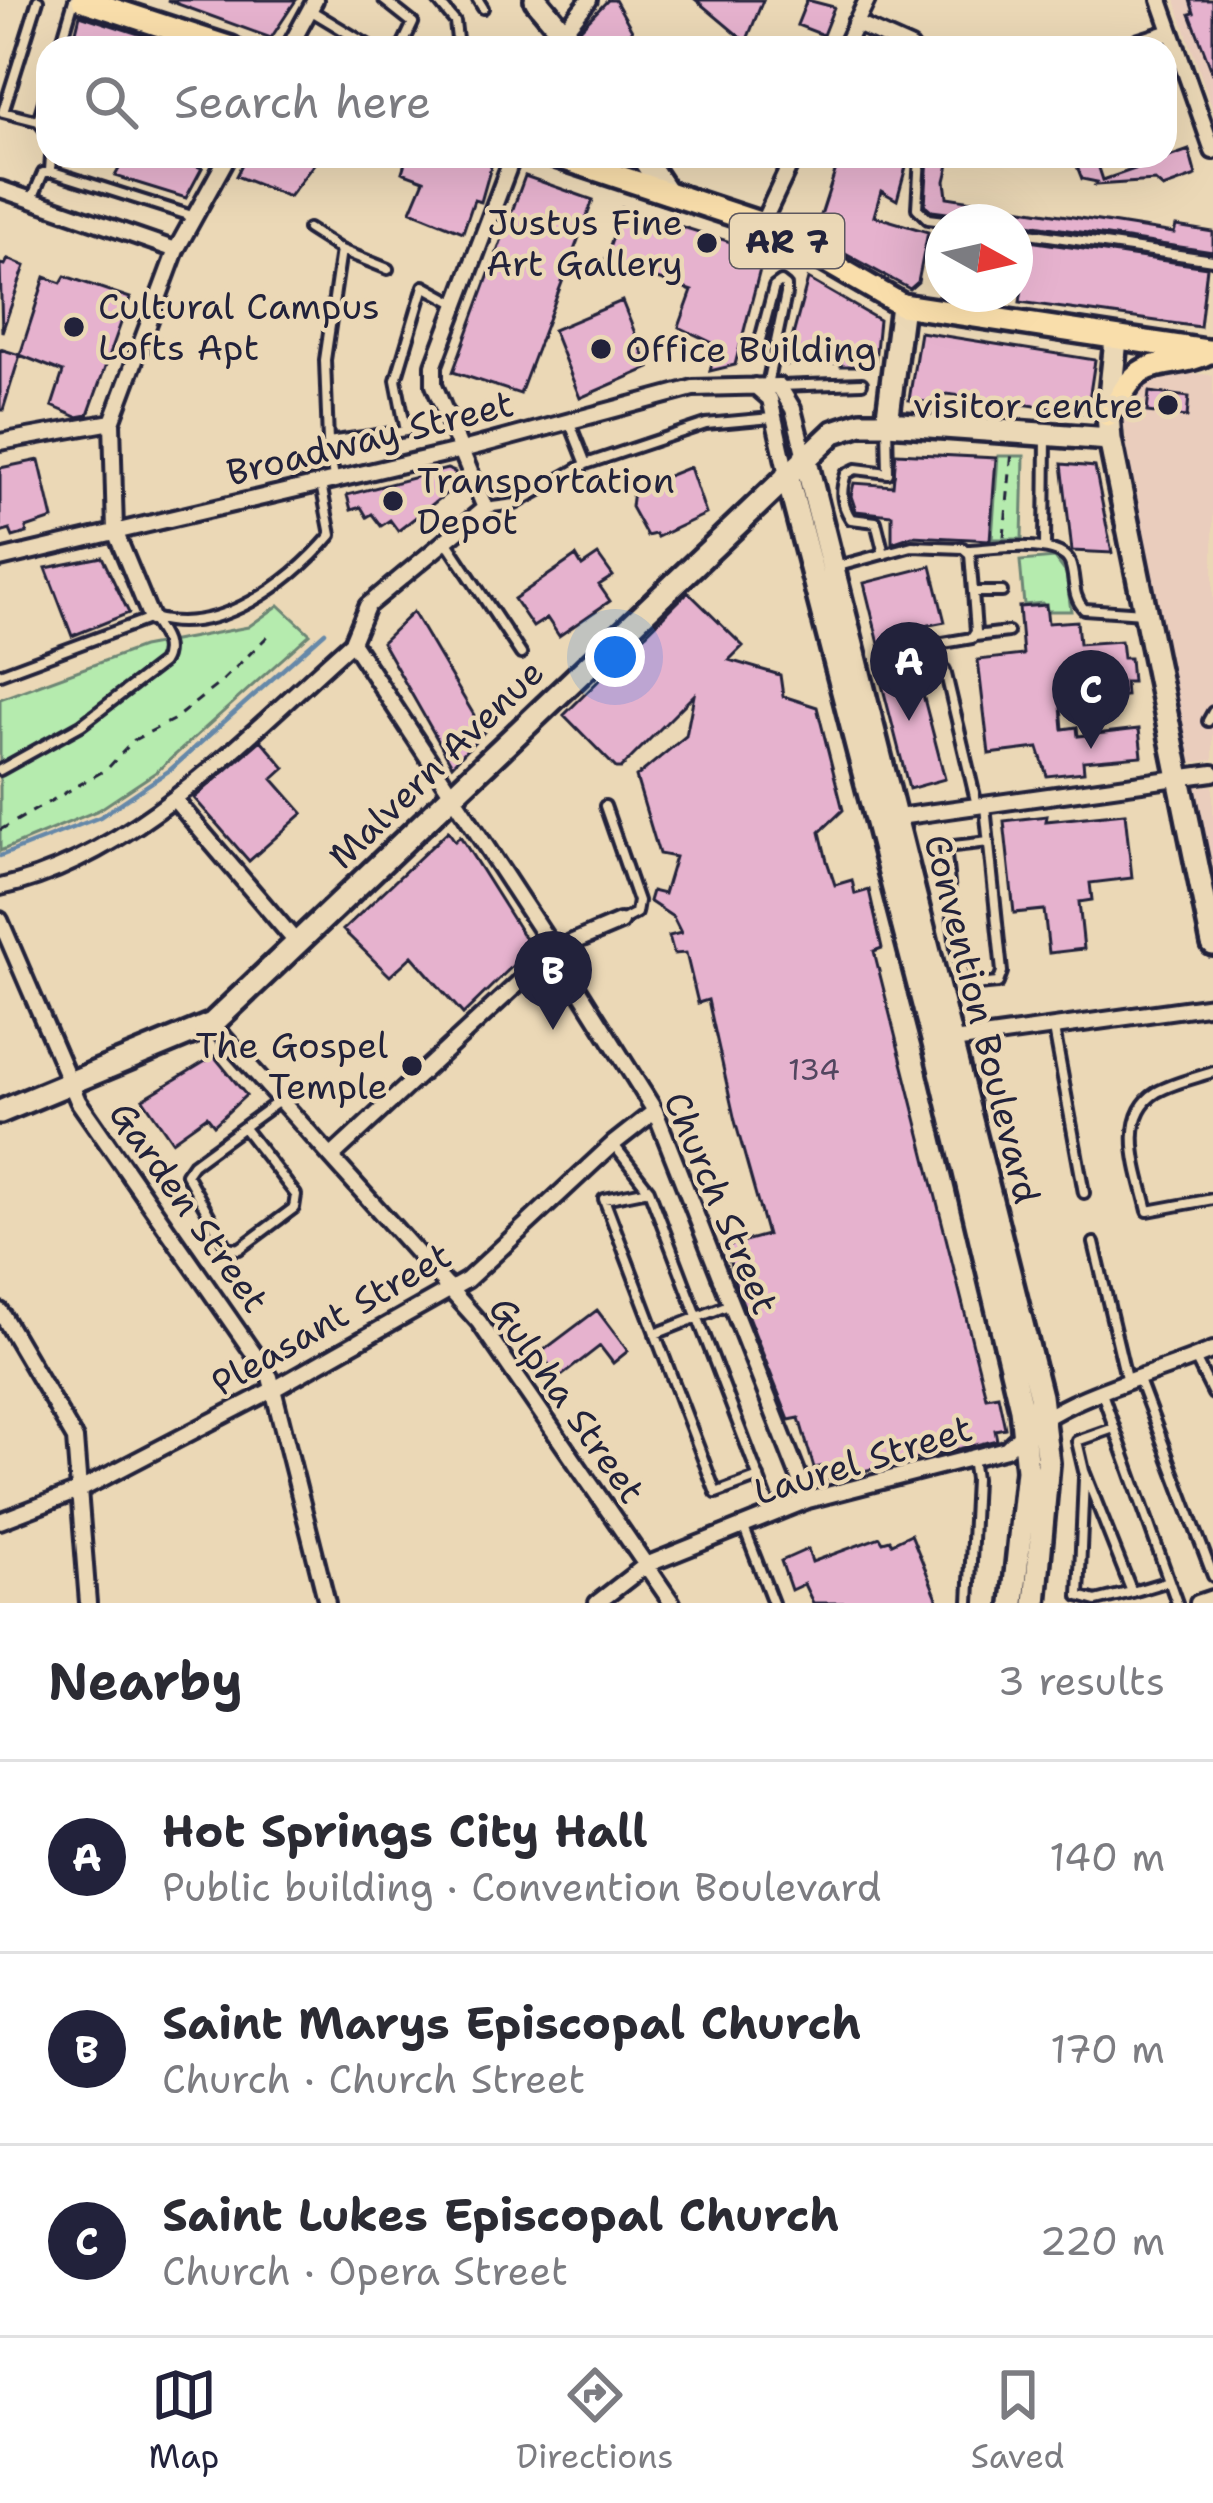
<!DOCTYPE html>
<meta charset="utf-8">
<style>
:root{--surface:#fff;--page:#f7f7f7;--text:#2b2b33;--muted:#7c7c81;--line:#e1e1e2;--accent:#22223b}
body{margin:0;font-family:"Shantell Sans",sans-serif;background:var(--page);color:var(--text)}
.compass{position:absolute;left:925px;top:204px;width:108px;height:108px;border-radius:50%;background:var(--surface);box-shadow:0 12px 48px #0002;rotate:98deg}
.you{position:absolute;left:615px;top:657px;width:42px;height:42px;margin:-30px;border:9px solid #fff;border-radius:50%;background:#1a73e8;box-shadow:0 0 0 18px #1a73e833}
.badge{display:grid;place-items:center;width:78px;height:78px;border-radius:50%;background:var(--accent);color:#fff;font-size:39px;font-weight:700}
.pin{position:absolute;translate:-50% -99px;filter:drop-shadow(0 3px 6px #0008)}
.pin::after{content:'';position:absolute;top:63px;width:42px;height:36px;background:inherit;clip-path:polygon(0 0,100% 0,50% 100%)}
.list{margin:0;padding:0;list-style:none}
h2{display:flex;justify-content:space-between;align-items:center;height:156px;margin:0;padding:0 48px;font-size:51px}
h2 small{font-size:39px;font-weight:400;color:var(--muted)}
.list li{display:grid;grid-template-columns:78px 1fr auto;gap:36px;align-items:center;box-sizing:border-box;height:192px;padding:0 48px;border-top:3px solid var(--line)}
.list b{display:block;font-size:45px;white-space:nowrap}
.list p{margin:0;font-size:39px;white-space:nowrap;color:var(--muted)}
.list em{font-size:39px;font-style:normal;color:var(--muted)}
.icon{flex:none;width:66px;height:66px;fill:none;stroke:currentColor;stroke-width:2;stroke-linecap:round;stroke-linejoin:round}
.map{position:relative;flex:none;width:1213px;height:1603px;overflow:hidden}
.search{position:absolute;background:var(--surface);box-shadow:0 12px 48px #0002;left:36px;right:36px;top:36px;height:132px;display:flex;align-items:center;gap:30px;box-sizing:border-box;padding:0 42px;border-radius:36px;color:var(--muted);font-size:45px}
.sheet{height:732px;background:var(--surface)}
nav{display:flex;justify-content:space-around;align-items:center;box-sizing:border-box;height:168px;border-top:3px solid var(--line);background:var(--surface);font-size:33px;color:var(--muted)}
nav a{display:grid;justify-items:center;gap:6px}
nav .on{color:var(--accent)}
.map>svg:first-child{display:block}
.built{fill:#eacdbd}
.green{fill:#b5ebae;stroke:#6c8674;stroke-width:3}
.lines{fill:none;stroke-linecap:round;stroke-linejoin:round}
.stream{stroke:#6588a9;stroke-width:4.5}
.building{fill:#e6b2ce;stroke:#22223b;stroke-width:3}
.lane-casing{stroke:#22223b;stroke-width:16}
.street-casing{stroke:#22223b;stroke-width:22}
.secondary-casing{stroke:#22223b;stroke-width:30}
.primary-casing{stroke:#22223b;stroke-width:30}
.path{stroke:#22223b;stroke-width:3;stroke-dasharray:9 9;stroke-linecap:butt}
.lane{stroke:#ebd8b6;stroke-width:8}
.street{stroke:#ebd8b6;stroke-width:14}
.secondary{stroke:#ebd8b6;stroke-width:21}
.primary{stroke:#f9deab;stroke-width:21}
.poi-dot{fill:#22223b;stroke:#ebd8b6;stroke-width:4.5}
.labels{text-anchor:middle;dominant-baseline:central;stroke-width:9;stroke-linejoin:round;paint-order:stroke}
.number-label{font-size:30px;fill:#534660}
.shield{fill:#ebd8b6;stroke:#5e5960;stroke-width:3}
.shield-label{font-size:33px;font-weight:bold;fill:#22223b}
.poi-label{font-size:36px;fill:#22223b;stroke:#ebd8b6;text-anchor:end}
.street-label{font-size:36px;fill:#22223b;stroke:#ebd8b6}
</style>
<div class="map">
<svg width="1213" height="1603" viewBox="0 0 1213 1603">
<rect width="100%" height="100%" fill="#ebd8b6"/>
<filter id="ink" filterUnits="userSpaceOnUse"><feTurbulence type="fractalNoise" baseFrequency=".00833" numOctaves="2"/><feDisplacementMap in="SourceGraphic" scale="24" xChannelSelector="R" yChannelSelector="G"/><feConvolveMatrix kernelMatrix="1 2 1 2 8 2 1 2 1" color-interpolation-filters="sRGB"/></filter>
<g filter="url(#ink)">
<!-- built -->
<path class="built" d="M1175 0H1213V110L1207 93Z
M1167 372 1213 375V760L1188 763 1135 509 1123 417 1130 386Z
M1213 785V884L1194 793 1195 787Z"/>
<!-- green -->
<path class="green" d="M998 456H1024L1022 539H992Z
M1055 558 1066 573 1071 611H1048L1042 603 1024 605 1020 561Z
M279 605 310 634 156 772 99 810 0 851V699L142 647 248 627Z"/>
<g class="lines">
<!-- stream -->
<path class="stream" d="M0 856 100 817 170 770 325 632"/>
</g>
<!-- building -->
<path class="building" d="M167 0H296L271 38Z
M608 0H615L632 30 615 48H591L580 29Z
M696 0H763L746 42Z
M807 0 834 7 823 35 797 25Z
M1190 0H1213V74L1190 14 1194 13Z
M80 15 182 48H72Z
M1189 150 1196 176 1163 188 1155 181 1095 185 1097 182 1082 179 1073 156H1095L1103 180Z
M126 156H170L202 168 186 198 115 176Z
M246 156H320L289 197 236 176Z
M407 156H494L481 202 474 200 463 232 411 211 424 180 402 172Z
M840 156H867L883 161 885 156H892L907 163 897 200 881 191 874 216 928 232 918 282 910 289 814 237Z
M928 156H951L945 181 947 197 1174 233 1176 226 1213 232V252L1015 222H970L960 220 954 214 932 211 925 205Z
M525 176 593 200 520 394 453 372Z
M622 208 750 248 763 258 735 365 710 371 717 345 679 327 692 291 605 261Z
M1029 241 1207 267 1200 327 1020 302Z
M8 259 25 266 2 332 0 264 5 265Z
M65 276 130 298 88 415 77 417 52 406 63 372 20 355 45 277 61 283Z
M808 279 879 320 875 361 868 366H841V363L785 365Z
M622 301 649 368 580 398 553 330Z
M920 332 1095 360 1087 413 947 394 926 402 909 400Z
M0 349 20 355 3 410H0Z
M1149 392 1189 397 1187 417 1147 412Z
M896 453 996 458 990 540 912 536 892 543V515L856 511 851 496 854 483 893 486Z
M39 460 53 519 26 528 27 533 13 537 10 530 0 533V468Z
M1062 464 1095 467 1112 553 1072 551Z
M690 467 706 514 657 537 655 534 647 536 631 507 633 490Z
M447 469 455 472 456 486 398 531 390 520 381 526 372 514 367 517 361 507 351 510 347 495Z
M598 555 613 576 599 585 610 601 559 636 547 618 533 627 514 599 576 556 582 566Z
M102 557 129 613 72 636 46 568Z
M931 566 945 622 914 628 916 639 880 648 864 583Z
M688 592 743 646 729 660 780 675 783 696 817 707 843 810 820 832 827 861 835 885 852 880 855 894 869 890 882 948 874 951 986 1397 998 1395 1005 1428 995 1430 997 1440 829 1479 826 1466 814 1468 799 1418 789 1420 736 1286 726 1246 767 1235 735 1121 708 1000 698 1003 686 953 674 954 669 936 681 933 673 917 649 901 652 891 664 894 675 857 659 854 636 777 686 736 694 695 621 768H616L564 715Z
M1046 605 1048 623 1077 621 1079 644 1121 641 1123 658H1130L1132 682H1125L1126 696 1108 698 1107 691 1070 694 1071 705 1061 706 1063 729 1077 727 1078 736 1139 729 1142 756 1083 761 1084 772 1047 776 1038 748 989 754 978 660 1023 655 1019 607Z
M413 612 484 732 452 765 382 642Z
M915 664 945 779 909 789 879 673Z
M261 740 285 768 273 779 303 813 249 861 194 798Z
M1125 813 1132 878 1090 883 1092 900 1079 902 1084 949 1049 953 1044 910 1014 913 1004 821 1047 816 1046 821Z
M448 831 455 841 460 836 531 948 463 1014 412 956 390 976 343 930Z
M214 1056 246 1095 214 1125 207 1116 172 1141 143 1099Z
M597 1310 628 1351 613 1363 600 1346 559 1378 540 1353Z
M911 1534 939 1603H813L804 1584 791 1590 781 1561 808 1549 812 1562 880 1537 883 1542 890 1540 892 1543Z"/>
<g class="lines">
<!-- lane casing -->
<g class="lane-casing">
<path id="lane" d="M38 0 3 112 38 121 48 133
M384 0 413 23 401 48
M437 0 455 22 458 48
M478 0 483 8
M310 10 373 48
M60 48 74 0
M38 121 48 88
M920 156 917 208 928 219 952 222
M50 171 51 156
M32 199 43 173 50 171 192 216
M308 229 341 250
M1015 231 1213 260
M757 351 774 287 781 282 786 286V294L767 385
M780 386 862 383
M328 442 325 360 341 250 388 269
M586 464 706 424 772 418
M334 478 328 442 406 431 396 380 424 286 457 304
M485 508 515 504 586 464 569 421
M446 541 521 654
M1045 548 1046 435
M968 550C991 549 1060 538 1070 563 1076 579 1071 595 1084 609L1144 613
M884 554 876 522 851 519C841 504 840 491 846 474L856 469 888 473 887 424
M835 567 912 546 963 548 970 554 973 592
M153 618C218 637 290 583 331 535L321 484
M975 636 1008 632
M926 646 972 638 976 632 973 592H1002
M945 670 977 805
M0 674 151 618C161 633 172 647 162 663L81 725 0 770
M1208 721 1213 712
M605 806 638 901 636 913 621 921
M985 806 1002 972 998 983 966 986 956 949 945 847 989 842
M1054 1029 1084 1193
M1213 1072C1195 1078 1173 1083 1157 1092 1116 1117 1140 1175 1148 1211L1213 1199
M244 1128 296 1195 294 1208 239 1249 227 1247 186 1174 193 1164 279 1101
M614 1145 649 1190 773 1515
M649 1190 604 1199 716 1493 759 1477
M1094 1243 1127 1382
M655 1334 731 1304
M1195 1358 1213 1394
M1139 1380 1213 1576
M1102 1393 1177 1603
M1114 1428 1077 1441 1084 1471 1132 1592 1169 1581
M1084 1478 1079 1596 1096 1601 1132 1592
M744 1528 773 1603
M969 1603 975 1479 972 1457"/>
</g>
<!-- street casing -->
<g class="street-casing">
<path id="street" d="M1160 0 1213 151
M855 23 911 48
M562 33 589 0
M289 48 315 0
M844 48 867 0
M1121 48 1171 32
M0 189 176 250
M762 224 794 156
M755 386 770 399 787 475
M0 442 112 422
M0 559 462 450 693 388 779 386 793 409 805 457
M151 618 115 531 112 422 176 250 228 156
M352 642 554 950 655 1111 808 1500
M174 799 296 942
M891 818 1213 773
M0 887C136 858 251 731 352 642L367 606 485 508 434 385V365L513 156
M0 920 78 1101 270 1377 327 1603
M212 1024 479 1322 672 1603
M953 1041 1213 1005
M332 1156 554 950 620 922
M0 1311 75 1439 88 1603
M0 1521 78 1491 274 1389 467 1280 613 1144 655 1111
M597 1603 646 1565 808 1500 1006 1449C1059 1394 1144 1380 1213 1350
M1198 1603 1213 1598"/>
</g>
<!-- secondary casing -->
<g class="secondary-casing">
<path id="secondary" d="M536 0 576 48
M642 156 666 192
M1116 340 1108 415 1110 439 1213 944
M887 423 902 305
M805 457 1040 1396 1048 1463 1035 1603
M787 475 938 1059 1021 1408 1027 1470 1013 1603
M0 1112 212 1024 834 432 861 423H887L1110 439"/>
</g>
<!-- primary casing -->
<g class="primary-casing">
<path id="primary" d="M83 0 231 48
M556 156 762 224 902 305 1213 352
M1108 415C1119 403 1124 385 1137 375 1156 359 1185 366 1211 351"/>
</g>
<!-- path -->
<path class="path" d="M1004 537 1012 451
M0 830 107 769 134 740 173 720 220 683 268 636"/>
<!-- lane -->
<use href="#lane" class="lane"/>
<!-- street -->
<use href="#street" class="street"/>
<!-- secondary -->
<use href="#secondary" class="secondary"/>
<!-- primary -->
<use href="#primary" class="primary"/>
</g>
</g>
<!-- markers -->
<g class="poi-dot">
<circle cx="707" cy="243" r="12"/>
<circle cx="74" cy="327" r="12"/>
<circle cx="601" cy="349" r="12"/>
<circle cx="1168" cy="405" r="12"/>
<circle cx="393" cy="501" r="12"/>
<circle cx="412" cy="1066" r="12"/>
</g>
<g class="labels">
<!-- number labels -->
<g class="number-label">
<text x="814" y="1069">134</text>
</g>
<!-- shield labels -->
<rect class="shield" x="730" y="214" width="114" height="54" rx="9"/>
<g class="shield-label">
<text x="787" y="241">AR 7</text>
</g>
<!-- poi labels -->
<g class="poi-label">
<text x="683" y="222">Justus Fine<tspan x="683" dy="41">Art Gallery</tspan></text>
<text x="98" y="306" text-anchor="start">Cultural Campus<tspan x="98" dy="41">Lofts Apt</tspan></text>
<text x="625" y="349" text-anchor="start">Office Building</text>
<text x="1144" y="405">visitor centre</text>
<text x="417" y="480" text-anchor="start">Transportation<tspan x="417" dy="41">Depot</tspan></text>
<text x="388" y="1045">The Gospel<tspan x="388" dy="41">Temple</tspan></text>
</g>
<!-- street labels -->
<g class="street-label">
<text transform="translate(370 438) rotate(-14)">Broadway Street</text>
<text transform="translate(436 764) rotate(-44)">Malvern Avenue</text>
<text transform="translate(982 1019) rotate(76)">Convention Boulevard</text>
<text transform="translate(721 1203) rotate(67)">Church Street</text>
<text transform="translate(189 1207) rotate(55)">Garden Street</text>
<text transform="translate(331 1319) rotate(-30)">Pleasant Street</text>
<text transform="translate(567 1400) rotate(55)">Gulpha Street</text>
<text transform="translate(863 1460) rotate(-17)">Laurel Street</text>
</g>
</g>
</svg>
<svg class="compass" viewBox="-18 -18 36 36"><path d="M0-13l5 13h-10z" fill="#e53935"/><path d="M0 13l5-13h-10z" fill="#7c7c81"/></svg>
<div class="you"></div>
<div class="pin badge" style="left:909px;top:721px">A</div>
<div class="pin badge" style="left:553px;top:1030px">B</div>
<div class="pin badge" style="left:1091px;top:749px">C</div>
<div class="search"><svg class="icon" aria-label="search" viewBox="0 0 24 24"><circle cx="10" cy="10" r="6"/><path d="M15 15l6 6"/></svg>Search here</div>
</div>
<section class="sheet">
<h2>Nearby<small>3 results</small></h2>
<ul class="list">
<li><span class="badge">A</span><div><b>Hot Springs City Hall</b><p>Public building · Convention Boulevard</p></div><em>140 m</em></li>
<li><span class="badge">B</span><div><b>Saint Marys Episcopal Church</b><p>Church · Church Street</p></div><em>170 m</em></li>
<li><span class="badge">C</span><div><b>Saint Lukes Episcopal Church</b><p>Church · Opera Street</p></div><em>220 m</em></li>
</ul>
</section>
<nav>
<a class="on"><svg class="icon" aria-label="map" viewBox="0 0 24 24"><path d="M3 6l6-2 6 2 6-2v14l-6 2-6-2-6 2zM9 4v14M15 6v14"/></svg>Map</a>
<a><svg class="icon" aria-label="directions" viewBox="0 0 24 24"><path d="M12 3l9 9-9 9-9-9zM9 14v-3h6M13 9l2 2-2 2"/></svg>Directions</a>
<a><svg class="icon" aria-label="saved" viewBox="0 0 24 24"><path d="M7 4h10v16l-5-4-5 4z"/></svg>Saved</a>
</nav>
